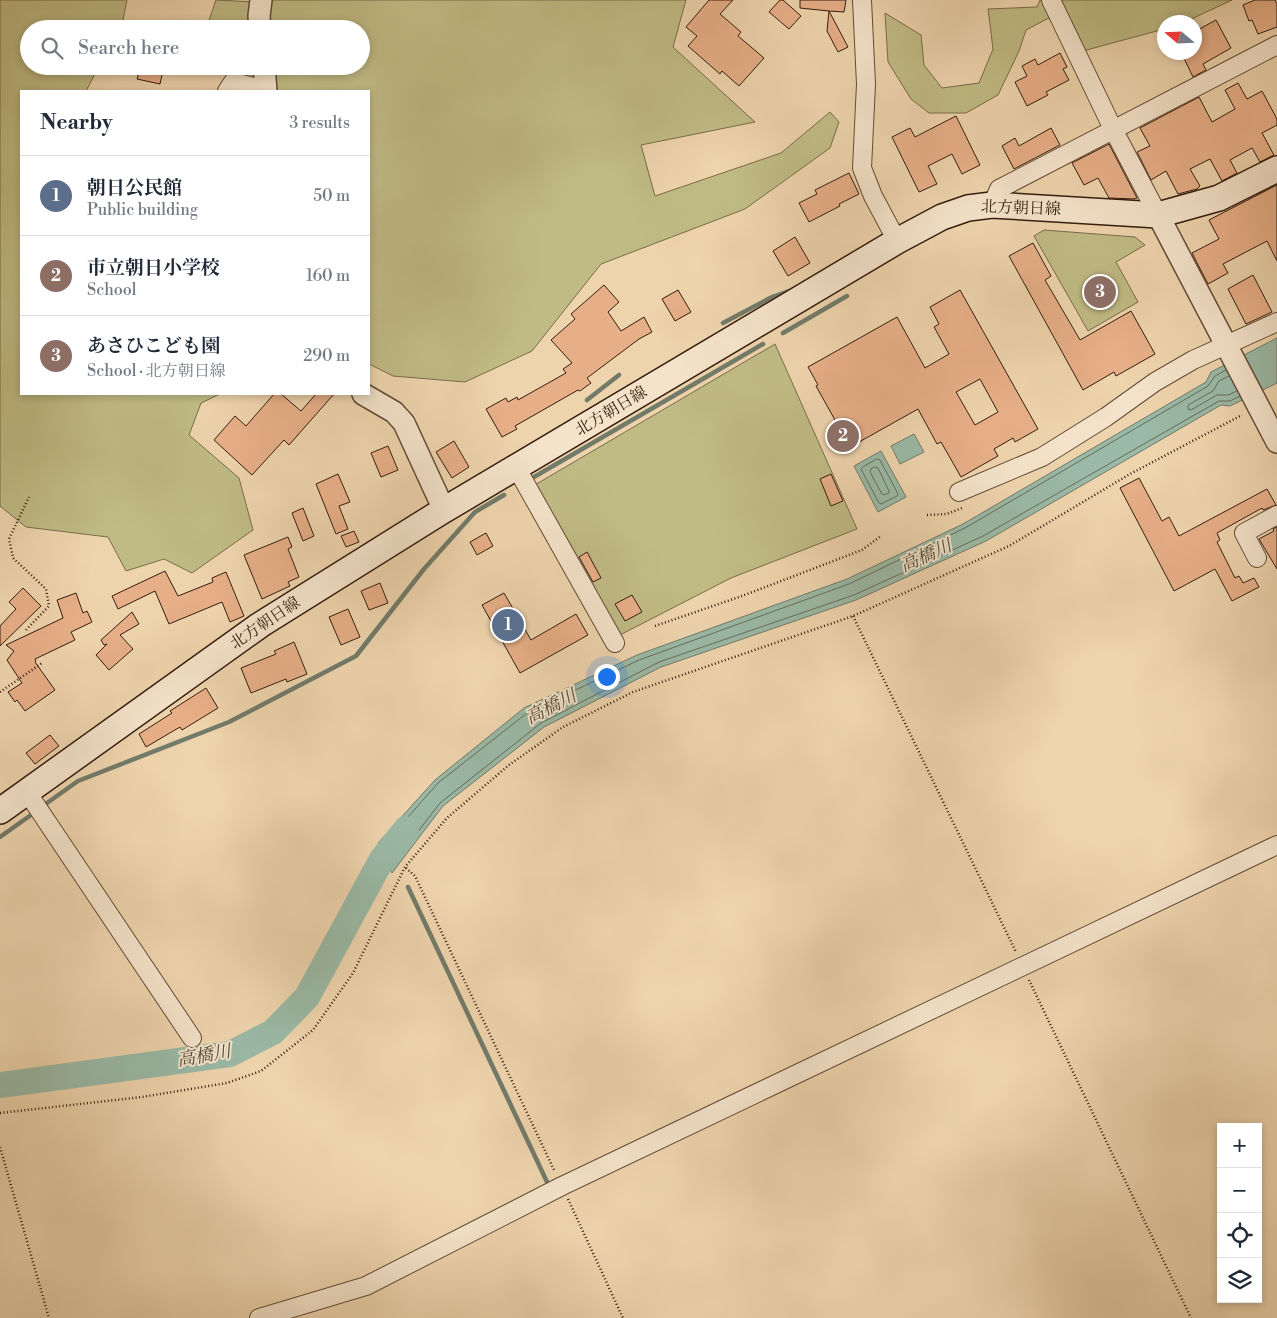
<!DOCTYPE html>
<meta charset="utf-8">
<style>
:root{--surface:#fff;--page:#f2f2f3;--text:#1f2937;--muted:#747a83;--line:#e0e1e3;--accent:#8f2418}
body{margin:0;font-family:"Libre Bodoni","Noto Serif JP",serif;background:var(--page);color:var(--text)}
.controls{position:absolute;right:15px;bottom:15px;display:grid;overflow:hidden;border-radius:0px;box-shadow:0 2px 8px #0003}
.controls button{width:45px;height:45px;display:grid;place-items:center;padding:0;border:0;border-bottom:1px solid var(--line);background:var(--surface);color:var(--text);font:25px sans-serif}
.compass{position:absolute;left:1157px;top:15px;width:45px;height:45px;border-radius:50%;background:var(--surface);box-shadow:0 2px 8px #0003;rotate:289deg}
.you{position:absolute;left:606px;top:676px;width:18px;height:18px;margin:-12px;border:4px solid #fff;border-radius:50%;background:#1a73e8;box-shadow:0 0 0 8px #1a73e833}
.badge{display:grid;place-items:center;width:32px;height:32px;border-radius:50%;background:var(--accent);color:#fff;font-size:16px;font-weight:700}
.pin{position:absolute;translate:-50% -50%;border:2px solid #fff;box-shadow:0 1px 5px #0006}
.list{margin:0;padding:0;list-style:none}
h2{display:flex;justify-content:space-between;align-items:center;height:65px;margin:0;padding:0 20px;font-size:21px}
h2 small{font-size:16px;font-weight:400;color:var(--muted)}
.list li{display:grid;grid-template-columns:32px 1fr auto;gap:15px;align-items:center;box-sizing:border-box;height:80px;padding:0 20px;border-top:1px solid var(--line)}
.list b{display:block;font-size:19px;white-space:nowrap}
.list p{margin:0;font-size:16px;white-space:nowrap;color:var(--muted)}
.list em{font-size:16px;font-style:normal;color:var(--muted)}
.icon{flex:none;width:28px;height:28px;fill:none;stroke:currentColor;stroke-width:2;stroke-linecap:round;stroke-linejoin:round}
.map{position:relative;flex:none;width:1277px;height:1318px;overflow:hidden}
.search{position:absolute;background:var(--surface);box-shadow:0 2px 8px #0003;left:20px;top:20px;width:350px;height:55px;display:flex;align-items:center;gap:12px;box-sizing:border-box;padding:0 18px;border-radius:28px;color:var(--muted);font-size:19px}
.panel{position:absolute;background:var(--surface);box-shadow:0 2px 8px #0003;left:20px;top:90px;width:350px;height:305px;border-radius:0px}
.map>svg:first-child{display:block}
.green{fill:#c0bb85;stroke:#7a6c4a}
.water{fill:#9ab9a6;stroke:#727b6a}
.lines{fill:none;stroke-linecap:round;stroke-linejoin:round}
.shore{stroke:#686b5a;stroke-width:1}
.stream{stroke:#727b6a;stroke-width:4.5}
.river{stroke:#9ab9a6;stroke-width:26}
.building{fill:#e7af88;stroke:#351d0f;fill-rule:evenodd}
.minor-casing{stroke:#634b36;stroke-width:20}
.tertiary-casing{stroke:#634b36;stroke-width:24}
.secondary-casing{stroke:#351d0f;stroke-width:28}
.path{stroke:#351d0f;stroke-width:2.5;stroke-dasharray:1 2.5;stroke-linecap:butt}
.minor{stroke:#f4e3ca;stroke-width:18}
.tertiary{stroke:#f4e3ca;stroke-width:21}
.secondary{stroke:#f4e3ca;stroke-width:25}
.labels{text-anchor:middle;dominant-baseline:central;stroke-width:4;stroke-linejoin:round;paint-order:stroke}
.street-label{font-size:16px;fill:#351d0f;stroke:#f4e3ca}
.water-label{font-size:18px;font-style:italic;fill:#534c3c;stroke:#f4e3ca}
</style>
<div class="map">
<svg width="1277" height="1318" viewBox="0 0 1277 1318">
<rect width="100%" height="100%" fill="#eed4ad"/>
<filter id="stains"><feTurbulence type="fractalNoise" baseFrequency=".004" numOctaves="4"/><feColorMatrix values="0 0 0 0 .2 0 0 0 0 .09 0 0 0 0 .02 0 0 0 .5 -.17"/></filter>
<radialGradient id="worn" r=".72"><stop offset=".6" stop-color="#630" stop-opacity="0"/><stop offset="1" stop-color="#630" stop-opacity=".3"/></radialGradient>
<!-- green -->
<path class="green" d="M0 0H127L123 20 119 29H29V66H99L86 91H21V394H220L201 403 189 435 239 478 253 530 192 573 164 559 126 571 108 537 26 527 0 506Z
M216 0 255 2 256 0H686L673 47 755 122 641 145 655 196 781 153 830 112 839 122 830 148 745 209 601 264 532 351 465 382 393 376 369 364V91H275L272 84 221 72 218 66H361V29H206Z
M1040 0H1232L1185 22H1164V29L1083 51 1049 18 1026 30 1019 51 998 95 966 113H929L911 99 888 62 885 13 921 35 924 65 942 88 979 83 993 49 988 9 1037 7Z
M1044 230 1135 237 1145 245 1116 262 1138 302 1088 331 1034 236Z
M775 344 857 529 731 578 618 636 533 486Z"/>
<!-- water -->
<path class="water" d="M1277 338V383L1230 406 1221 405 986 541 856 600 661 667 544 727 443 806 392 873 378 843 435 780 524 708 637 655 847 579 963 524 1206 382 1211 372Z
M914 434 924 452 900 464 891 446Z
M881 451 906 497 878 512 854 466Z"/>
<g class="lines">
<!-- shore -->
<path class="shore" d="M1226 370 1215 376 1208 386 965 528 849 584 639 660 527 713 438 783 385 843 391 860H396L440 803 541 723 659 662 854 595 983 536 1219 401H1230L1240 396
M1229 376 1219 381 1213 391 1188 405V409L1191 410 1217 395H1228L1237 391
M877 459 880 460 898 494 897 496 881 504 879 503 861 469 863 467Z
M875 467 878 468 889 491V493L884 495 882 494 870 472 871 469Z
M405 829H408L409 833 397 848 394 849 392 844Z"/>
<!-- stream -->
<path class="stream" d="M723 323 772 297 792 290
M783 333 847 296
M587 400 619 375
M534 477 763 344
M47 803 78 781 229 722 356 656 424 569 475 512 504 495
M0 837 31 815
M408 887 548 1184"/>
<!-- river -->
<path class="river" d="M0 1085 230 1054 273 1032 307 997 382 859 406 829"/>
</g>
<!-- building -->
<path class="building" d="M709 0H733L720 14 741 32 738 36 764 58 739 86 722 71 720 74 688 46 697 36 686 27Z
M780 0H783L801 16 789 29 769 12Z
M800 0H846L844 12 829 11 848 47 838 52 827 31 829 11 800 8Z
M1255 0H1275L1277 4V27L1258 34 1252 20 1249 21 1243 5Z
M1216 20 1231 48 1203 64 1206 70 1193 77 1181 52H1194V32Z
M1060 53 1067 67 1063 69 1069 80 1046 92 1048 95 1027 106 1015 82 1027 76 1022 66 1035 59 1038 65Z
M141 66 163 70 160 84 137 79Z
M1238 83 1247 99 1262 91 1277 119V125L1262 133 1274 155 1260 162 1252 148 1230 160 1237 173 1222 181 1210 159 1190 169 1200 186 1197 189 1178 194 1166 171 1151 180 1137 152 1150 146 1140 128 1199 97 1212 122 1235 109 1225 90Z
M956 116 980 165 962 174 952 154 928 166 937 184 919 192 892 137 910 128 915 137Z
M1051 128 1060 145 1014 169 1002 146 1015 138 1019 146Z
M1109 144 1137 198 1134 199 1109 198 1098 178 1084 185 1072 163Z
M849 173 859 194 839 204 840 206 809 222 799 203 817 194 815 190Z
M1277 185V261L1267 241 1223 264 1228 273 1208 284 1192 253 1219 239 1209 220Z
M795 237 810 263 788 276 773 251Z
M1033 243 1051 276 1045 280 1080 340 1131 311 1155 354 1116 376 1114 372 1083 390 1009 256Z
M1253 275 1272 312 1246 324 1228 289Z
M604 285 619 302 608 312 621 331 644 317 652 332 639 339 587 378 591 383 580 391 578 390 515 426 517 429 502 437 486 409 506 398 508 402 517 397 518 400 566 373 563 369 572 363 551 340 575 319 571 314Z
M678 290 691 312 675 321 662 299Z
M960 290 1038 429 1015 442 1013 438 994 449 998 456 961 477 941 442 937 444 918 409 852 446 847 437 845 438 816 386 818 385 808 367 897 317 925 368 949 354 934 327 939 324 930 307ZM980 379 998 412 975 425 956 392Z
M274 394H281L301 411 316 394H334L289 445 284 440 252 475 214 440 235 416 246 426Z
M454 441 469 467 452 478 436 452Z
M388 446 398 470 381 477 371 453Z
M338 474 350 502 339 506 348 529 336 534 316 484Z
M831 474 843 501 831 506 820 479Z
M1139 478 1162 521 1169 517 1179 536 1267 489 1276 505 1263 510 1262 508 1217 533 1220 540 1217 542 1235 578 1239 576 1243 583 1254 578 1259 587 1232 601 1215 569 1174 591 1120 488Z
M303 508 314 536 303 541 292 513Z
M1277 527V569L1259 539 1274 531 1273 529Z
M354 531 359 542 346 547 341 536Z
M486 533 493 546 477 555 470 542Z
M288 537 292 547 288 549 299 577 288 582 290 586 262 599 244 555Z
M587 552 601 578 593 582 579 557Z
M165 571 178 596 213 582 212 578 226 572 244 616 230 622 222 602 169 624 155 591 118 609 112 596Z
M380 583 388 603 369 610 361 591Z
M23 588 41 606 0 646V626L16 609 9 602Z
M76 593 83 613 87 611 92 622 71 632 75 640 35 659 36 661 35 662 55 690 25 711 17 700 15 702 8 692 22 683 7 660 14 651 6 645 63 618 57 600Z
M504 593 531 640 576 614 588 635 520 673 482 605Z
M632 595 642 612 625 621 615 604Z
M348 609 360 637 341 645 329 617Z
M132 612 139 624 120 635 133 649 109 670 96 655 107 644 104 645 101 640Z
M294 642 307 674 287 682 286 679 251 693 241 668 276 654 274 651Z
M206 688 218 708 182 730 180 727 146 747 139 734 172 713 170 711Z
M50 735 59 746 35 764 26 753Z"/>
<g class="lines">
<!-- minor casing -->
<g class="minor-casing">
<path id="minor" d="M862 0 866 84 862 168 873 196 897 241
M1051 0 1113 129 1158 215
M227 91 233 82 266 90
M992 205 999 189 1277 45
M516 467 615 643
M959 492 1042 457 1106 417 1155 382 1193 360 1277 322
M1257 558 1244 533 1277 515
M27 792 192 1038
M259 1318 366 1286 562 1186 1277 845"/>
</g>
<!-- tertiary casing -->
<g class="tertiary-casing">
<path id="tertiary" d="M260 29 259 16 261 0
M264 66 266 91
M1158 215 1277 442
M363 394 394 412 404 423 444 510"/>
</g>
<!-- secondary casing -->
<g class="secondary-casing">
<path id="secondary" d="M0 811 260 625 444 510 897 241 942 217 968 208 992 205 1158 215 1219 198 1277 169"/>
</g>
<!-- path -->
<path class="path" d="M927 515 947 514 962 508
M853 616 1016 952
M655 626 742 596 862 550 881 536
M26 630 49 606 46 589 13 558 9 539 29 497
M0 692 42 663
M406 868 415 876 555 1172
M1029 980 1191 1318
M0 1113 142 1097 227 1083 261 1071 313 1030 353 973 405 867 447 818 509 765 563 727 633 692 853 616 1009 546 1130 474 1242 415
M0 1147 49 1318
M568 1199 623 1318"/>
<!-- minor -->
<use href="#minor" class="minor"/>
<!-- tertiary -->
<use href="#tertiary" class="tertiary"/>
<!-- secondary -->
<use href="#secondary" class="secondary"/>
</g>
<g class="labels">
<!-- street labels -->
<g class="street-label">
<text transform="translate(1021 208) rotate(2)">北方朝日線</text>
<text transform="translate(611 411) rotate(-31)">北方朝日線</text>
<text transform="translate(265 623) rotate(-34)">北方朝日線</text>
</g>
<!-- water labels -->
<g class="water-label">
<text transform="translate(926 556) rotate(-24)">高橋川</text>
<text transform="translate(551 707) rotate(-27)">高橋川</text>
<text transform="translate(204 1056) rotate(-10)">高橋川</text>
</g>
</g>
<rect width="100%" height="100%" filter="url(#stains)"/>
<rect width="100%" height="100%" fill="url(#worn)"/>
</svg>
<div class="controls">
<button>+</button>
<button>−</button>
<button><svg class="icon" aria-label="locate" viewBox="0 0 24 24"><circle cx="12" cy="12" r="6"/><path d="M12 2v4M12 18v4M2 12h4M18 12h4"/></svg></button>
<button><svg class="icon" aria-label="layers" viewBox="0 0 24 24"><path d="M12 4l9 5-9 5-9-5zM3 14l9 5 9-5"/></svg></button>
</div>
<svg class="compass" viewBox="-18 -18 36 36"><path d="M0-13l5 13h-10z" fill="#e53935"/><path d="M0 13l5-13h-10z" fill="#747a83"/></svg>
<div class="you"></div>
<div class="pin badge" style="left:508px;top:625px;background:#5c6f8a">1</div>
<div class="pin badge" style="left:843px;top:436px;background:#8d6e63">2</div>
<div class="pin badge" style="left:1100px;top:292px;background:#8d6e63">3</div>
<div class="search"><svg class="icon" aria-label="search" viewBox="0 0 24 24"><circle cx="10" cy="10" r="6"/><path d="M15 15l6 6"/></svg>Search here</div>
<section class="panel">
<h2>Nearby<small>3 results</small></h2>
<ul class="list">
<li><span class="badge" style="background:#5c6f8a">1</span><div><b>朝日公民館</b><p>Public building</p></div><em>50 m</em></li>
<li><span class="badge" style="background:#8d6e63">2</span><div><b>市立朝日小学校</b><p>School</p></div><em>160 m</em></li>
<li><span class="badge" style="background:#8d6e63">3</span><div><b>あさひこども園</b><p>School · 北方朝日線</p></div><em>290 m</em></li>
</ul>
</section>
</div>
